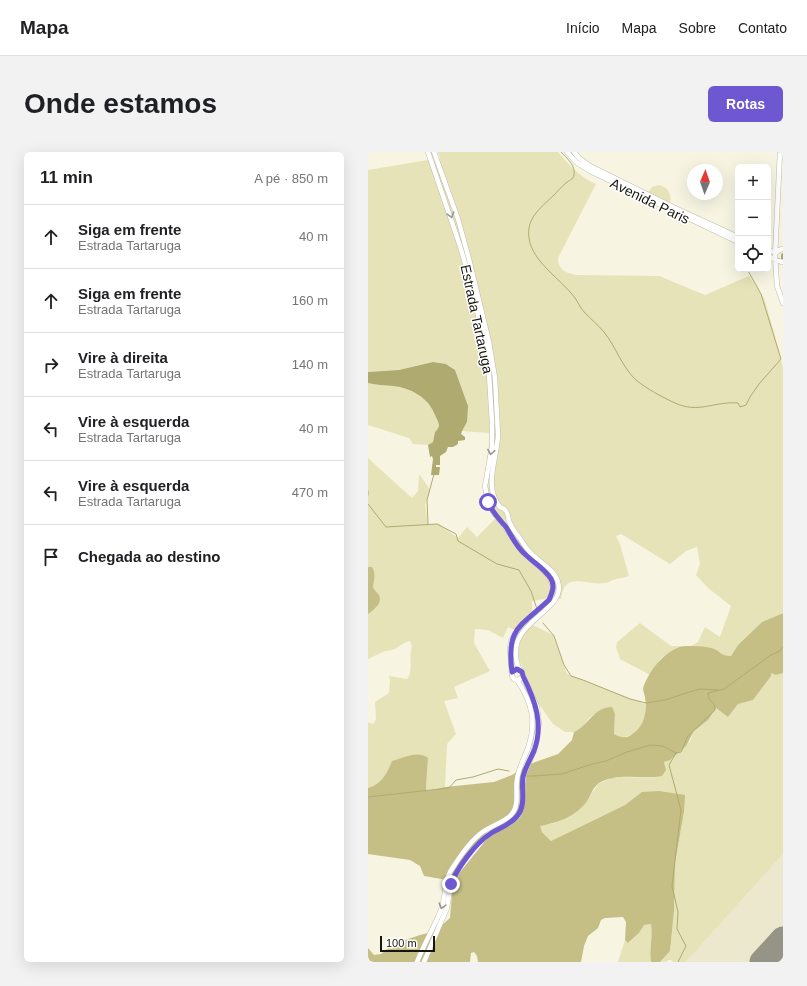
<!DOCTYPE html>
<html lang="pt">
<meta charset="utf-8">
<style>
:root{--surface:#fff;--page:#f2f2f2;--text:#202124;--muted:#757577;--line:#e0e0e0;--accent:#6d58d2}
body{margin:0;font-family:Helvetica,sans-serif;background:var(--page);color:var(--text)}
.controls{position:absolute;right:12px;top:12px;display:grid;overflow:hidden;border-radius:6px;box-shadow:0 4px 16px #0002}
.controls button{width:36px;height:36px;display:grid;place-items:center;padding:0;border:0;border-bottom:1px solid var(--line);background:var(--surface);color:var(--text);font:20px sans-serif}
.compass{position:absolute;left:319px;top:12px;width:36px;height:36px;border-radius:50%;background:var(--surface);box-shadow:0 4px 16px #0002;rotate:2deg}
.scale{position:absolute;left:12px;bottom:10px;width:55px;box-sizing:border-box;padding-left:4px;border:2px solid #16150f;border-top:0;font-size:11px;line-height:14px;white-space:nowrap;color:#16150f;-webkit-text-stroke:3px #fff;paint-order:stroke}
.stop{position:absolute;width:12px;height:12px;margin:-9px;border:3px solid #6d58d2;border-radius:50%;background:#fff}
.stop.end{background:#6d58d2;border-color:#fff;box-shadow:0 1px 4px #0008}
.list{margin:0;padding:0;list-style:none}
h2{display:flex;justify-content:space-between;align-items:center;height:52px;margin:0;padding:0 16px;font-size:17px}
h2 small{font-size:13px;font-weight:400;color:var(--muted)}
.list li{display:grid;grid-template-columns:26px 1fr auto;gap:12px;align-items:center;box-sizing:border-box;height:64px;padding:0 16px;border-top:1px solid var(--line)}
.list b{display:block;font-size:15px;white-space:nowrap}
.list p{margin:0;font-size:13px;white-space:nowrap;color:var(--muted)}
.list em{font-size:13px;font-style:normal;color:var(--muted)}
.icon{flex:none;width:22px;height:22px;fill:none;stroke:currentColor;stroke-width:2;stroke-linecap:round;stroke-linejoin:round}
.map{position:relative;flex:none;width:415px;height:810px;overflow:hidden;border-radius:6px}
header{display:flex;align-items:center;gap:24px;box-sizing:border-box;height:56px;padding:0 20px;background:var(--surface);border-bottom:1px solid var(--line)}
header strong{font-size:19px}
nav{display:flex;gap:22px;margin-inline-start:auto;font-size:14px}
.intro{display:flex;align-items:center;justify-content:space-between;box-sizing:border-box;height:96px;padding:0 24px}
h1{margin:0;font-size:28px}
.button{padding:10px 18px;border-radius:6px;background:var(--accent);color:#fff;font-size:14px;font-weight:700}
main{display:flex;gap:24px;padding:0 24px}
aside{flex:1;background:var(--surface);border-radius:6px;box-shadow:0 4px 16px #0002}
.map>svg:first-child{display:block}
.built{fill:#ebe8ce}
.green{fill:#e7e3b8}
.forest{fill:#c5bf85}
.water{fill:#afaa70}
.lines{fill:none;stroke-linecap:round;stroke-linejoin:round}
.stream{stroke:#afaa70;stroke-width:1}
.canal{stroke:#afaa70;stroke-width:4}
.runway{stroke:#969487;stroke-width:25}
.secondary-casing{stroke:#bfbeac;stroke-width:5.5}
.secondary{stroke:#fff;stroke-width:4.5}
.oneway{stroke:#969693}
.route{stroke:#6d58d2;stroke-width:5}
.labels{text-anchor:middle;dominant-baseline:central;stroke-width:3;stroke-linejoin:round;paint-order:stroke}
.street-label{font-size:14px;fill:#16150f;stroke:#fff}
</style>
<header>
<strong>Mapa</strong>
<nav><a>Início</a><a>Mapa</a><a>Sobre</a><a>Contato</a></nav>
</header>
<div class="intro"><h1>Onde estamos</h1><a class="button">Rotas</a></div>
<main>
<aside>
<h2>11 min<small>A pé · 850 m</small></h2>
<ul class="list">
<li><svg class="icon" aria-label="ahead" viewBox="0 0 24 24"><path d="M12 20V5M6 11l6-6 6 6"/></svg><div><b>Siga em frente</b><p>Estrada Tartaruga</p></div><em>40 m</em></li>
<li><svg class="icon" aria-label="ahead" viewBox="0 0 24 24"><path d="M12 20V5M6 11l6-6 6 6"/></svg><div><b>Siga em frente</b><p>Estrada Tartaruga</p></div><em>160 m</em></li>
<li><svg class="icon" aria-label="right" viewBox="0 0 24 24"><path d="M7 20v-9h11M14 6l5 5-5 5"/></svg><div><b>Vire à direita</b><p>Estrada Tartaruga</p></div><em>140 m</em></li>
<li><svg class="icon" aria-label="left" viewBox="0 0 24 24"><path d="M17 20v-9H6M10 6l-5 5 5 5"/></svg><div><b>Vire à esquerda</b><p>Estrada Tartaruga</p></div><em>40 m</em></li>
<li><svg class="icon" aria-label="left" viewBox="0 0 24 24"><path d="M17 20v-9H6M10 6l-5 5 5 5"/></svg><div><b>Vire à esquerda</b><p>Estrada Tartaruga</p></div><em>470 m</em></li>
<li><svg class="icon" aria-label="arrive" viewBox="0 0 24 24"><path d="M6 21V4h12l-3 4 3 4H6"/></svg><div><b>Chegada ao destino</b></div></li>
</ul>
</aside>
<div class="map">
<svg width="415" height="810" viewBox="0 0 415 810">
<rect width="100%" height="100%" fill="#f7f5e2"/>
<!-- built -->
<path class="built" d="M415 702V810H318Z"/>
<!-- green -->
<path class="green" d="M70 0H190C201 13 212 25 228 32L190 106C190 118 199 122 210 123L291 124 337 143 381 124 396 146 407 184 415 216V462H413L394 470 370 493 363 504H357L345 496 323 494 330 490 337 475 352 485 363 454 340 436 328 423 332 412 329 395 318 399 302 412 253 382 248 384 252 392 261 424C256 426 250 426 245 428 242 429 240 431 236 431 217 434 197 418 193 447L183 446 164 449C164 457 164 462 169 468L165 473 185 483 199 522 277 552C277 557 278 563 276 568 271 580 258 590 246 582L247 562 240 555 221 566 213 577 206 580H197L185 572 168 548 150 505 151 490 156 482 140 475 135 486 120 478 107 477 106 491 122 519 86 535 90 546 76 549 88 582 79 592 77 635 59 639 58 636 60 606 32 607 24 609C19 621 14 632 0 636V570L5 572 8 567 7 550 21 541 22 529 21 524 39 527C46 518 40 505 44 494L42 489 36 491 27 497 15 500 0 507V462L9 455 11 444 5 435 6 429 4 415H0V306L44 346 50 339 51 324 52 323 62 338 57 353 60 373 71 372 90 386 99 375 109 385 127 367C109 340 117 329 120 300 121 293 121 287 121 281L93 279 99 270 95 242 87 218 83 215 78 212 65 210 31 218 0 220V18L72 6Z
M291 33C300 35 304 42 302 51L280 40 284 35Z
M0 231C8 233 17 233 25 234 45 237 62 247 69 266 71 271 72 276 67 280L65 290 60 293 45 292 41 286 0 273Z
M272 471 303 494H312L293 506 282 523 252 507 248 495 249 490Z
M403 520 408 523 415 521V702L318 810H305L303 808H301L298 810H292L302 799 306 759 307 711 316 660 274 641 257 653 183 689 174 680 171 674 187 671 220 647 230 632 243 626 253 625 284 626 298 618 296 610 322 589 326 579 340 568 348 556 360 565 370 552 385 547Z
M283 772C285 785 281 798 283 810H250L257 788 261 791 271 781 276 773Z"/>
<!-- forest -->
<path class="forest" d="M0 415H4C8 421 6 428 5 435 6 438 9 440 11 443 15 451 6 458 0 462Z
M413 462H415V521L408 523 403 521V524L385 548 370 552 360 565 348 556 340 568 326 579 318 594 302 608 296 610 298 618 294 624C273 628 250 620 231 631 225 635 223 643 219 649 209 664 189 671 172 674L174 680 183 689 257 653 274 640 291 639 317 643 316 660 307 711 306 759 302 799 292 810H283C281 798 285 785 283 772L276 773 271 781 260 791 257 788 258 770 255 765 237 766 233 768 230 776 220 784 216 794 213 810H110L109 804 106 800 103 801 102 810H0V796L6 803 13 802 25 792 52 783 60 781 69 784 74 773 82 766 85 729 56 724 52 714 42 708 0 702V636C14 632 19 621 24 609 36 606 49 598 60 606L58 636 59 639 77 635 126 630 144 623 159 613 190 602 204 588 206 580C220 574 226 555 244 555L247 562 246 582C251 585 258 587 263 583 277 574 279 560 277 545 276 540 274 538 276 533 283 517 294 502 311 495 316 493 338 494 344 496 353 499 352 504 363 504L370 493 394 470Z"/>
<!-- water -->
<path class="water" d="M65 210 78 212 87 218 100 254 99 270 94 279 93 282 97 285V288L90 289V292L85 295H80L78 300 72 304V313H68V315H72L71 323H63L65 307 64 304 62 305 60 293 65 290 67 280C74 274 70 270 67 263 61 246 43 236 25 234 17 233 8 233 0 231V220L31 218Z"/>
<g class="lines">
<!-- stream -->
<path class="stream" d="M193 0C199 6 208 14 206 23 205 28 201 28 198 31 193 35 189 40 185 44 172 56 158 67 161 86 164 110 194 128 207 146 210 150 212 156 217 161 223 167 230 173 236 180 248 195 254 215 268 228 279 237 294 245 307 251 331 262 346 249 370 251L372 255 378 253 382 245 391 232 413 207 393 142 379 117
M0 339V343
M0 352 18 375 69 372 88 382 90 389 129 412 151 418 163 439 169 457
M60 372 59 348 66 322
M175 471 186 484 196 513 203 524 215 528 262 547 278 551 297 548 331 537 350 538
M308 601 301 613 313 658 304 734 310 760 309 777 318 794 310 810
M159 624H165L194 622 224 612 238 609 259 600 282 593 295 594 308 601 313 600C316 595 317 589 320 584L347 558 346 552 341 547 340 541 356 537 403 503 412 499 415 495
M0 645 81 636 88 628 105 625 130 617 141 619"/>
<!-- canal -->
<path class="canal" d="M415 108V103"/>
<!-- runway -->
<path class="runway" d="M394 810 415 787"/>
<!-- secondary casing -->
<g class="secondary-casing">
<path id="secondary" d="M60 0 92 94 102 129 120 206 124 270V295L117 334 120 350 126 361 137 375 153 398 178 421 182 426 185 434 184 442 181 448 152 474 143 489 142 497 144 524 146 527 149 528C153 527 156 524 154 520L151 517H147L144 520
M66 0 90 67 101 107 121 190 127 226 130 283C129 307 115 335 132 355 134 356 136 356 137 358 140 360 140 366 141 369 143 375 147 380 151 385 154 389 157 395 161 399 170 410 186 416 190 430 199 462 132 469 151 517
M199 0 208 10 222 19 370 90
M206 0 211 6 222 14 305 55 370 85
M412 0 407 104 409 134 415 151
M400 98 408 101
M408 101 411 98 415 97
M400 104C405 106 410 110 415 110
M49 810C56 792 66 775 73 758 78 745 76 731 82 720 90 707 101 691 112 682 122 674 135 671 143 663 152 654 147 639 149 628 150 617 156 607 160 596 169 570 164 550 149 528
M56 810 79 756 83 732 89 720 115 688 121 682 142 671 150 664 153 658 154 653V639L156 622 166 599 171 571 169 555 155 524"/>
</g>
<!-- secondary -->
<use href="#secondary" class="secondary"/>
</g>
<!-- one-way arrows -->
<defs><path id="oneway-chevron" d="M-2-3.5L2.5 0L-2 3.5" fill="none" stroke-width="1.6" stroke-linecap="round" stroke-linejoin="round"/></defs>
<g class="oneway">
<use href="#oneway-chevron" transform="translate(83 63) rotate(72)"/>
<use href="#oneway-chevron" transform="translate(123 300) rotate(99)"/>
<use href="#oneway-chevron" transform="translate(74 754) rotate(107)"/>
</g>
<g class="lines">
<!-- route -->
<path class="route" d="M83 732C89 716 108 691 122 682 131 676 143 673 150 663 158 653 153 637 155 625 157 616 162 608 166 599 176 572 167 548 155 524L154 520 149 517 144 520C138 476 152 475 181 448 184 441 187 434 183 427 177 417 166 411 158 403 149 396 144 385 138 375 131 367 124 360 120 350"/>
</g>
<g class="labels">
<!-- street labels -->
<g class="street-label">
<text transform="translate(282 49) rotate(26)">Avenida Paris</text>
<text transform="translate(109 167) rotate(78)">Estrada Tartaruga</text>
</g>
</g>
</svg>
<div class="controls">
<button>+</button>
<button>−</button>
<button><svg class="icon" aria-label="locate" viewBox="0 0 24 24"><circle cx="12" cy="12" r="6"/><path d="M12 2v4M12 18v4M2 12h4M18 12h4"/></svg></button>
</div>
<svg class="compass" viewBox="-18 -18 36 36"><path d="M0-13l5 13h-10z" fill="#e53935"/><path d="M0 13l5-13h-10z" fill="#757577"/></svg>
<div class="scale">100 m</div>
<div class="stop" style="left:120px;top:350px"></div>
<div class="stop end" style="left:83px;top:732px"></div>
</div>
</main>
